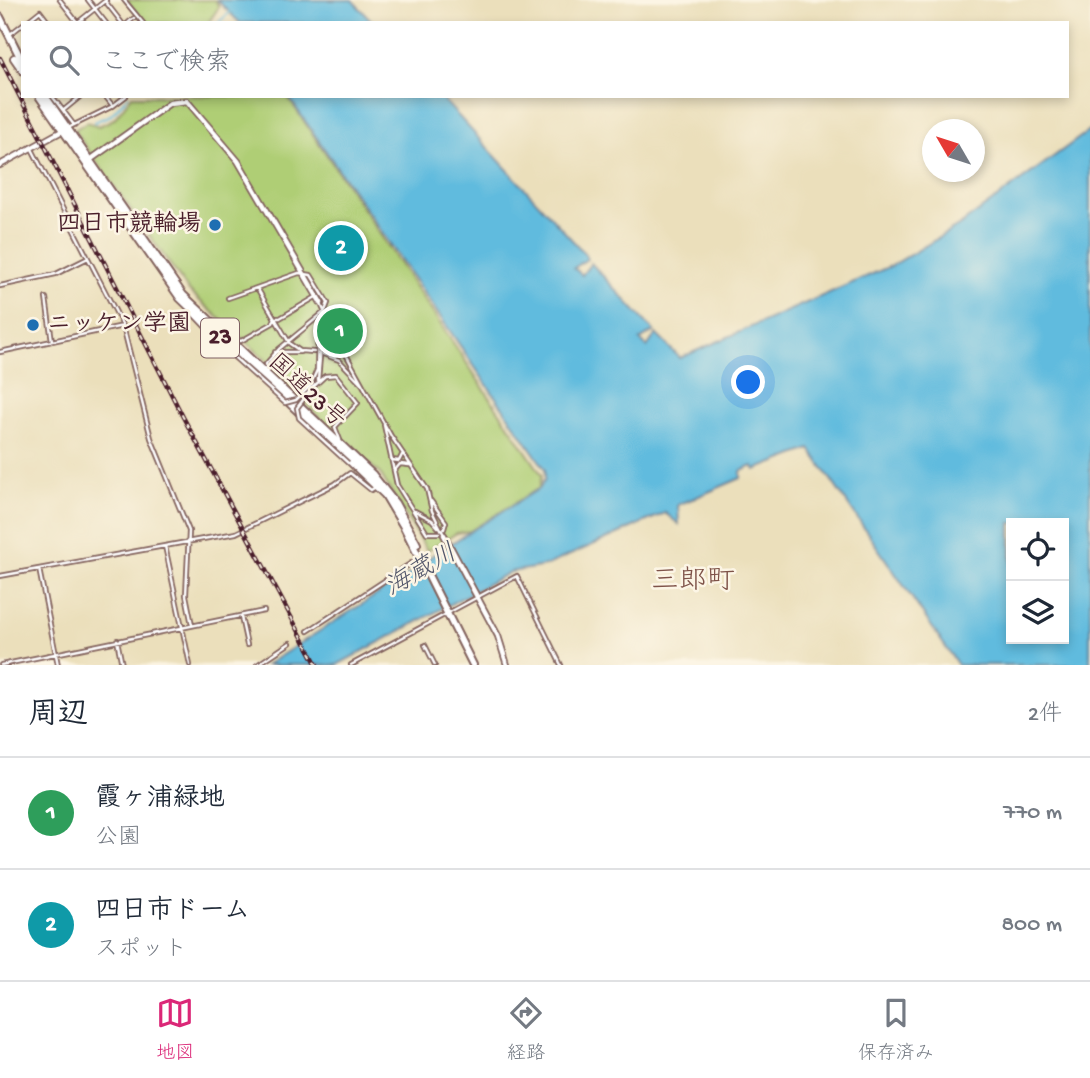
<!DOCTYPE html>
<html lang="ja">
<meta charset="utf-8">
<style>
:root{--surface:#fff;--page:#f6f6f7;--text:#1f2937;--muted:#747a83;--line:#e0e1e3;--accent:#db2777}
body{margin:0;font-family:"Gochi Hand","Klee One",sans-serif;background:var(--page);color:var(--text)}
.controls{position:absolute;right:21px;bottom:21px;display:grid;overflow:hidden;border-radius:0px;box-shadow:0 4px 10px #0003}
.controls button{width:63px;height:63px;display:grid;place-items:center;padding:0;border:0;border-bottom:2px solid var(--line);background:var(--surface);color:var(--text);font:35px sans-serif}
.compass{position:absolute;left:922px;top:119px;width:63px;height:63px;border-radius:50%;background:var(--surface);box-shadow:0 4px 10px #0003;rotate:309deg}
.you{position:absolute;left:749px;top:383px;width:24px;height:24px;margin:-18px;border:5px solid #fff;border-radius:50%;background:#1a73e8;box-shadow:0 0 0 10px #1a73e833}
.badge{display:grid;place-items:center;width:46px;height:46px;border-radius:50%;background:var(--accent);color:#fff;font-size:23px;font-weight:700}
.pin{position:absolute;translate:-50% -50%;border:4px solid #fff;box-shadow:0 2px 7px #0006}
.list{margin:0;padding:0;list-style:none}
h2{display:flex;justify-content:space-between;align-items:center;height:91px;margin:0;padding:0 28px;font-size:30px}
h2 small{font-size:23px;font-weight:400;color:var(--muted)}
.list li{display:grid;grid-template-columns:46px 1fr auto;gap:21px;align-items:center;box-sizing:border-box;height:112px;padding:0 28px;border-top:2px solid var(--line)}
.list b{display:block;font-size:26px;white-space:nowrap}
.list p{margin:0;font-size:23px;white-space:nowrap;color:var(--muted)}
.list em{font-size:23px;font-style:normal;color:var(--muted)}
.icon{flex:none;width:38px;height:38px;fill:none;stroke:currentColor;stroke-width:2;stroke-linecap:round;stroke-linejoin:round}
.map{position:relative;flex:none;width:1090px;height:665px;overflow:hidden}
.search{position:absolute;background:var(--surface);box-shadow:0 4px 10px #0003;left:21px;right:21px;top:21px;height:77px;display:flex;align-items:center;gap:18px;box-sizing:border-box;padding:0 24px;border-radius:0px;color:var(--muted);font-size:26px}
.sheet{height:315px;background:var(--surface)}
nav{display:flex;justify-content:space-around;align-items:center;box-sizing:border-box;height:98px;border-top:2px solid var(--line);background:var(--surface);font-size:19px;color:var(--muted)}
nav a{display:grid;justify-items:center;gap:4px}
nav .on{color:var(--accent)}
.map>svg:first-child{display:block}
.green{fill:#afce75;stroke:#7c7650;stroke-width:2}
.water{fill:#61bbde;stroke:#566d84;stroke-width:2;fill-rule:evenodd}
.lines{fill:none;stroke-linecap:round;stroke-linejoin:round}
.stream{stroke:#61bbde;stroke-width:2}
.street-casing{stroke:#82625d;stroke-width:6}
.secondary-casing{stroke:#82625d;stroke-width:8}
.highway-casing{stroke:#82625d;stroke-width:10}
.street{stroke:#fff;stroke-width:2.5}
.secondary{stroke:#fff;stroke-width:4.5}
.highway{stroke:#fff;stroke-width:6}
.rail-casing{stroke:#4a1f2b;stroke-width:4.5}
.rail{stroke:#fcf5e5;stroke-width:2;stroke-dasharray:5;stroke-linecap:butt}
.street-bridge-casing{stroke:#82625d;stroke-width:6;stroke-linecap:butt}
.street-bridge{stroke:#fff;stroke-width:2.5}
.poi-dot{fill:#1f6fb2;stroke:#fcf5e5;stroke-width:2.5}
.labels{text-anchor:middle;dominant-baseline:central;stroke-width:5;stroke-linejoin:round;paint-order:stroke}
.shield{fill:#fcf5e5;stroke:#7f5f63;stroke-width:2}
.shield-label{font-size:23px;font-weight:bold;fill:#4a1f2b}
.poi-label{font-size:24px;font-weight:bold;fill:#4a1f2b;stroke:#fcf5e5;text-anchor:end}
.street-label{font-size:24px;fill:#4a1f2b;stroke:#fcf5e5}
.water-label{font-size:26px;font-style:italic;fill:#52566a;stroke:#fcf5e5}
.quarter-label{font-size:28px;fill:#7f5349;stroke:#fcf5e5}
</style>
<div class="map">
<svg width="1090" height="665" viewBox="0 0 1090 665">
<rect width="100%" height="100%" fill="#fcf5e5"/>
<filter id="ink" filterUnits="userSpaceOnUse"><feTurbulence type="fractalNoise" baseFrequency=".0143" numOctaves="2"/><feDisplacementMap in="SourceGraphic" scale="14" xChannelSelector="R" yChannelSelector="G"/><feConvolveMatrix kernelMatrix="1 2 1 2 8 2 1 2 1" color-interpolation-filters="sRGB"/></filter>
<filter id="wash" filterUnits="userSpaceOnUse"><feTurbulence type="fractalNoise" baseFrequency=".00686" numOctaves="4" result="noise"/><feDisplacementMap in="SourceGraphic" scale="28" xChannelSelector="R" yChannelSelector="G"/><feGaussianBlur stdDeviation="1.57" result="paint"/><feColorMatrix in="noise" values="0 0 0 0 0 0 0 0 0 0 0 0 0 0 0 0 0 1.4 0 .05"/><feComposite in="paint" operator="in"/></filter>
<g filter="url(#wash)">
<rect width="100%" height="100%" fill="#ebdfbb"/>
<!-- green -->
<path class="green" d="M126 0H215L219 7 208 23H146Z
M132 96H287L542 475 539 488 470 531 457 533 427 551 381 475 274 375 265 359 189 291 74 130 87 122 99 126 114 119Z"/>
<!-- water -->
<path class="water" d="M217 0H352L374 23H240Z
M288 96H440L585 254 587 259 574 268 582 275 591 263 654 331 640 340 647 347 656 334 680 358 893 265 960 225 1090 130V665H958L810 449 755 470 753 466 741 471V478L678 505 679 524 665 513 545 566 510 572 337 665H266L414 571 434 554 540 488 545 479V469ZM1011 523H1064V639H1011Z"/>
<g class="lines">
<!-- stream -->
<path class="stream" d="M218 23 230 12
M94 122 111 115 128 96"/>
</g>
</g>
<g filter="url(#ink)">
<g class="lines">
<!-- street casing -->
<g class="street-casing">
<path id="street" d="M60 0 77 22
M88 0 106 23
M124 0 143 23
M105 1 122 23
M25 23 40 11 49 23
M77 23 106 0
M128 23 134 18
M9 35 23 24
M52 96 74 125
M105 96 113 106
M64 110 81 96
M68 128 113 106 126 96
M31 147 123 326 151 438 189 531 186 595 192 625
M0 286 56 274 88 258
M257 288 290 344 300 351 314 352
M46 298 52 341
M228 298 299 273 311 275 328 303 318 330 317 370 310 386
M321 304 332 329 391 436 427 489 432 511 444 535
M193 314 234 357
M233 339 241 341 273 323 275 318H280L316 297
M0 352 123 326
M275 352H300
M323 354 339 360 362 384
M268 371 266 364 279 349 323 313
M318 380 321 346 330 339 336 348 326 354
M312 388 325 376 336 375 358 403 335 427 340 440
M384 425 397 485 427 533H439
M392 460 399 461 402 455
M395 470 400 464 409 465
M431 501 446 522 444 529
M415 511 432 520 438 527
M165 546 190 665
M39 569 58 665
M0 576 236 533 335 484 350 473 371 490 374 488
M241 617 247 645
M308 631 419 558
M117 640 122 665
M425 645 435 665
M1 665 264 611
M257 665 290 643
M351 665 517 576 561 665"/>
</g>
<!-- secondary casing -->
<g class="secondary-casing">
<path id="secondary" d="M90 160 170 103 187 101 238 161 321 303
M0 165 62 131
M444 535 498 636 507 665"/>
</g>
<!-- highway casing -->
<g class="highway-casing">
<path id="highway" d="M0 17 23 63
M14 58 23 71
M39 96 180 298 385 495 404 527 473 665
M45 96 183 295 373 475 395 503 417 544"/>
</g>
<!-- street -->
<use href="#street" class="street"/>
<!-- secondary -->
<use href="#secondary" class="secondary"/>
<!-- highway -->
<use href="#highway" class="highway"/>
<!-- rail casing -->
<g class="rail-casing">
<path id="rail" d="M0 58 183 417 317 665"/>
</g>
<!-- rail -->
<use href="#rail" class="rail"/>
<!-- street-bridge casing -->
<g class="street-bridge-casing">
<path id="street-bridge" d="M234 357 285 403 296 400 310 386
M312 388 297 408 299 418 348 463"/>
</g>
<!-- street-bridge -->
<use href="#street-bridge" class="street-bridge"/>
</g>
</g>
<!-- markers -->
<g class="poi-dot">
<circle cx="215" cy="225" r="7"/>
<circle cx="33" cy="325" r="7"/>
</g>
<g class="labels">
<!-- shield labels -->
<rect class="shield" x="201" y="318.5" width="38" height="39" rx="5"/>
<g class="shield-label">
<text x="220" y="338">23</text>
</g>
<!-- poi labels -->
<g class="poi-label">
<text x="201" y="225">四日市競輪場</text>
<text x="47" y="325" text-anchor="start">ニッケン学園</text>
</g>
<!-- street labels -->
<g class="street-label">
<text transform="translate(306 392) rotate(43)">国道23号</text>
</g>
<!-- water labels -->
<g class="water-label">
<text transform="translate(422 572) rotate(-30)">海蔵川</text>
</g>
<!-- quarter labels -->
<g class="quarter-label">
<text x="693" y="582">三郎町</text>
</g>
</g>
</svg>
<div class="controls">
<button><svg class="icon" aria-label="locate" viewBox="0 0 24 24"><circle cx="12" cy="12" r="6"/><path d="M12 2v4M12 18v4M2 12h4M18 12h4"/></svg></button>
<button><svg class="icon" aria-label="layers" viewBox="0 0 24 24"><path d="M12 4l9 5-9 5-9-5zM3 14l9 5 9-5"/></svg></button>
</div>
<svg class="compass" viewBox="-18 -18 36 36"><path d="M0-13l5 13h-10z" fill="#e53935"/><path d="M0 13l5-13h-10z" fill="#747a83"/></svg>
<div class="you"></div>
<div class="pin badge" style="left:340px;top:331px;background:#2e9e5b">1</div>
<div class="pin badge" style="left:341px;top:248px;background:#0f9aa8">2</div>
<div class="search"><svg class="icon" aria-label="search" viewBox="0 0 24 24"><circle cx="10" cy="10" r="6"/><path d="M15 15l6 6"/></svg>ここで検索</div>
</div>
<section class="sheet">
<h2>周辺<small>2件</small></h2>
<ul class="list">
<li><span class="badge" style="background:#2e9e5b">1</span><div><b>霞ヶ浦緑地</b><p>公園</p></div><em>770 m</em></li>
<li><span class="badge" style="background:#0f9aa8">2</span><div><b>四日市ドーム</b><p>スポット</p></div><em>800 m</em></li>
</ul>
</section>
<nav>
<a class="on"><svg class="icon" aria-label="map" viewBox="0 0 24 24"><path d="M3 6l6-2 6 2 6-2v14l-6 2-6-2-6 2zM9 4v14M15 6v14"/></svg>地図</a>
<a><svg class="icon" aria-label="directions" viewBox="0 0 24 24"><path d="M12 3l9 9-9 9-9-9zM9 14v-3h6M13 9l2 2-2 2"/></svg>経路</a>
<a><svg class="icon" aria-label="saved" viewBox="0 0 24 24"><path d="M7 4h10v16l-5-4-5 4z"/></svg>保存済み</a>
</nav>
